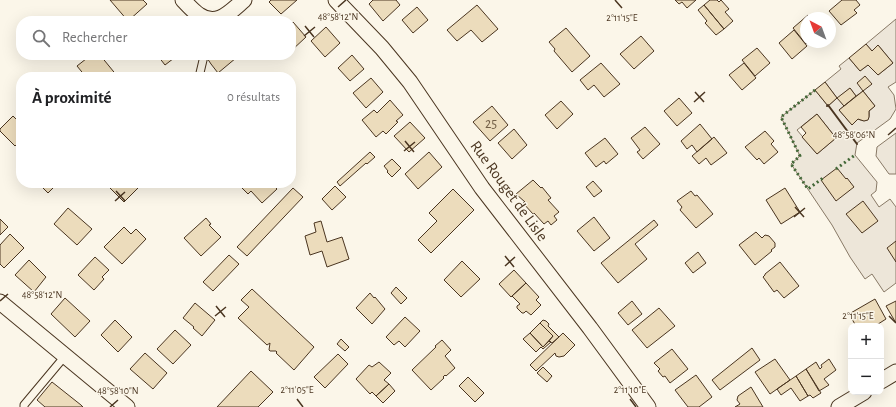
<!DOCTYPE html>
<html lang="fr">
<meta charset="utf-8">
<style>
:root{--surface:#fff;--page:#f6f6f6;--text:#202124;--muted:#757577;--line:#e0e0e0}
body{margin:0;font-family:"Alegreya Sans",sans-serif;background:var(--page);color:var(--text)}
.controls{position:absolute;right:12px;bottom:12px;display:grid;overflow:hidden;border-radius:8px;box-shadow:0 4px 16px #0002}
.controls button{width:36px;height:36px;display:grid;place-items:center;padding:0;border:0;border-bottom:1px solid var(--line);background:var(--surface);color:var(--text);font:20px sans-serif}
.compass{position:absolute;left:800px;top:12px;width:36px;height:36px;border-radius:50%;background:var(--surface);box-shadow:0 4px 16px #0002;rotate:319deg}
.list{margin:0;padding:0;list-style:none}
h2{display:flex;justify-content:space-between;align-items:center;height:52px;margin:0;padding:0 16px;font-size:17px}
h2 small{font-size:13px;font-weight:400;color:var(--muted)}
.icon{flex:none;width:22px;height:22px;fill:none;stroke:currentColor;stroke-width:2;stroke-linecap:round;stroke-linejoin:round}
.map{position:relative;flex:none;width:896px;height:407px;overflow:hidden}
.search{position:absolute;background:var(--surface);box-shadow:0 4px 16px #0002;left:16px;top:16px;width:280px;height:44px;display:flex;align-items:center;gap:10px;box-sizing:border-box;padding:0 14px;border-radius:16px;color:var(--muted);font-size:15px}
.panel{position:absolute;background:var(--surface);box-shadow:0 4px 16px #0002;left:16px;top:72px;width:280px;height:116px;border-radius:16px}
.map>svg:first-child{display:block}
.green{fill:#ede6d9;stroke:#887966;fill-rule:evenodd}
.building{fill:#ecdcbc;stroke:#4a3520}
.lines{fill:none;stroke-linecap:round;stroke-linejoin:round}
.service-casing{stroke:#4a3520;stroke-width:9}
.minor-casing{stroke:#4a3520;stroke-width:17}
.service{stroke:#fbf6e9;stroke-width:7}
.minor{stroke:#fbf6e9;stroke-width:15}
.hedge{stroke:#436837;stroke-width:3;stroke-dasharray:2 3;stroke-linecap:butt}
.wall{stroke:#4a3520;stroke-width:2}
.ticks{fill:none;stroke:#4a3520;stroke-width:1.5}
.labels{text-anchor:middle;dominant-baseline:central;stroke-width:3;stroke-linejoin:round;paint-order:stroke}
.number-label{font-size:14px;fill:#725f47}
.street-label{font-size:16px;fill:#4a3520;stroke:#fbf6e9}
.ticks-label{font-size:10px;text-anchor:middle;fill:#4a3520;stroke:#fbf6e9;stroke-width:3;stroke-linejoin:round;paint-order:stroke}
</style>
<div class="map">
<svg width="896" height="407" viewBox="0 0 896 407">
<rect width="100%" height="100%" fill="#fbf6e9"/>
<!-- green -->
<path class="green" d="M896 19V82L888 87 894 95 896 109 890 119 857 143 855 155 877 182 876 191 871 195 879 207 890 199 896 207V283L884 292 872 274 865 279 850 257 832 225 791 164 800 156 781 117 815 90 828 106 837 98 825 82 841 69 839 66 849 58 860 71 868 65 878 75 893 63 878 45 872 51 866 44ZM850 88 856 96 863 91 875 106 869 111C871 120 865 123 858 119L852 125 839 110 844 106 838 98ZM817 114 836 138 817 154 797 130Z
M896 133V174H889L876 156 877 147Z"/>
<!-- building -->
<path class="building" d="M110 0H143L147 4 128 21Z
M271 0H297L281 14 269 2Z
M373 0H396L400 5 383 21 369 4Z
M675 0H696L687 8 682 2 679 4Z
M710 0H717L719 2 721 0 729 9 725 12 733 21 724 29 704 5Z
M842 0H856L860 5 854 10 857 13 841 25 829 11Z
M477 5 498 29 482 42 471 30 457 41 447 30Z
M704 5 724 29 716 35 705 23 707 21 698 10Z
M417 7 428 20 413 33 402 20Z
M808 15 810 18H806V42H808L806 44 793 28Z
M293 22 306 37 291 51V24Z
M326 27 340 43 325 57 311 41Z
M566 28 590 56 572 72 554 51 555 49 549 42Z
M794 30 807 46 792 59 779 43Z
M641 36 654 51 634 69 620 54Z
M866 44 872 51 878 45 893 63 878 75 868 65 860 71 849 58Z
M757 48 770 63 755 76 742 60Z
M91 55H100L118 77H86L77 66Z
M159 55H178L165 65 158 56Z
M210 55H233L236 58 218 73 211 64 207 58Z
M352 55 364 69 350 81 338 68Z
M601 63 620 84 604 97 594 85 588 90 580 80Z
M744 63 756 78 742 90 729 75Z
M865 76 872 84 863 91 857 83Z
M371 78 383 92 366 108 353 93Z
M825 82 837 98 828 106 815 90Z
M850 88 856 96 844 106 837 98Z
M863 91 875 106 869 111V117L868 120 864 121 858 119 852 125 839 110Z
M679 98 692 113 677 126 664 111Z
M390 100 403 115 396 121 398 122 386 134 383 131 376 137 362 120 374 110 377 113Z
M561 101 573 114 557 129 545 115Z
M492 106 508 125 490 141 473 122Z
M817 114 836 138 817 154 802 137 806 133 801 127Z
M13 116 21 124V140L15 146 0 131V129Z
M410 122 425 138 409 152 394 136Z
M700 124 712 139 697 152 692 145 687 149 681 141Z
M645 127 660 144 643 159 637 152 640 150 631 138Z
M514 129 527 145 512 159 498 143Z
M765 131 774 141 771 144 778 152 764 164 759 158 757 160 745 147Z
M714 137 727 153 711 165 706 158 699 164 692 156Z
M605 138 618 154 606 164 604 161 596 167 585 153Z
M370 152 375 157 367 164 366 163 340 186 337 182Z
M429 152 442 167 418 189 405 174Z
M392 159 401 168 392 177 387 172 388 171 384 166Z
M837 168 846 179 847 178 854 187 836 201 821 180Z
M533 180 541 188 542 187 551 198 548 200 559 212 554 216 557 220 551 225 548 221 544 224 534 213 533 214 523 203 525 202 516 194Z
M593 181 602 191 594 197 586 187Z
M38 183H58L48 193Z
M106 183H135L139 187 124 202 106 184Z
M246 183H271L277 189 262 203 251 191 248 194 241 187Z
M335 186 346 197 332 210 322 199Z
M293 188 303 197 247 256 237 247Z
M785 188 800 212 781 224 766 200Z
M453 189 474 210 431 253 418 240 437 221 429 213Z
M691 191 695 196 697 195 713 214 696 228 680 210 682 207 677 201Z
M863 201 878 221 862 233 846 214Z
M68 208 92 229 77 245 54 224Z
M594 217 610 238 594 251 577 231Z
M206 218 211 224 209 225 221 237 201 256 184 238Z
M0 219 8 227 0 235Z
M654 220 658 225 635 244 647 259 618 283 601 263Z
M321 221 327 242 342 237 349 259 327 267 322 251 310 255 305 236 316 232 314 223Z
M124 227 131 234 136 229 146 239 122 264 104 247Z
M756 232 762 238 765 235 769 236 775 243V247L771 250 772 251 755 265 739 245Z
M10 234 24 248 4 268 0 264V245Z
M896 241V262L887 248Z
M698 252 706 263 693 273 685 263Z
M229 255 239 264 213 291 203 282Z
M95 257 109 270 102 277 104 279 94 290 78 275Z
M29 260 46 277 34 292 15 275Z
M462 261 480 279 461 297 444 280Z
M780 262 799 286 784 298 777 290 774 292 763 277 765 275V274Z
M514 270 526 283 511 297 499 284Z
M526 283 539 297 536 300 541 305 531 315 526 311 524 313H522L517 308V306L520 304 512 296Z
M396 287 407 298 401 304 391 293Z
M252 289 314 347 294 370 276 353 277 352 276 351H270L269 350 270 343 267 345 238 318 249 307 241 300Z
M370 293 374 298 375 297 385 309 372 324 356 308Z
M65 298 90 321 75 337 51 314Z
M875 299 886 319 875 326H856L849 314Z
M632 301 642 314 628 325 618 313Z
M896 301V323L886 306Z
M195 303 215 320 202 336 193 328 194 327 183 318Z
M659 308 675 326 647 348 632 330Z
M405 317 420 331 405 347 399 341 394 345 386 337Z
M115 320 132 337 118 352 101 335Z
M543 320 546 321 549 324 548 326 559 337 552 343 549 341 553 336 540 323Z
M540 323 553 336 543 347 530 333Z
M175 330 191 345 173 364 157 349Z
M530 333 543 347 549 341 551 342 543 349 541 347 536 352 523 339Z
M563 333 575 345 564 356 559 357 556 356 555 353 536 371 530 365Z
M341 339 349 347 345 351 337 344Z
M442 340 451 350 445 356 455 368 446 376 445 375 443 377 444 378 431 390 412 370 436 347 435 346Z
M752 348 760 360 720 390 712 380Z
M672 349 688 369 670 383 665 376 663 377 658 371 660 369 654 363Z
M145 353 167 373 153 389 130 369Z
M338 354 348 364 325 388 314 377Z
M775 359 790 380 770 394 755 372Z
M829 359 836 370 824 379 829 385 819 391 806 369 816 362 820 369 822 367 821 365Z
M379 362 391 373 384 380 389 384 376 396 372 392 370 394 356 379 369 365 372 367Z
M543 367 552 376 547 382 537 373Z
M806 369 821 393 813 398 810 395 808 396 796 376Z
M251 371 273 392 258 407H217Z
M696 375 712 397 699 407H688L675 390Z
M796 376 808 396 800 401 791 388 781 395 777 389Z
M468 377 484 393 475 402 459 386Z
M52 382 81 405 83 407H45L37 400Z
M389 384 395 391 383 403 376 396Z
M751 387 763 407H735L740 404 737 400 738 396Z"/>
<g class="lines">
<!-- service casing -->
<g class="service-casing">
<path id="service" d="M199 77 204 56 205 55
M24 407V405L65 356"/>
</g>
<!-- minor casing -->
<g class="minor-casing">
<path id="minor" d="M183 0C188 5 193 11 199 15 217 28 231 11 244 0
M336 0 382 48 410 82 482 188 590 328 648 407
M0 302 127 407
M881 381 896 372
M839 407 864 392"/>
</g>
<!-- service -->
<use href="#service" class="service"/>
<!-- minor -->
<use href="#minor" class="minor"/>
<!-- hedge -->
<path class="hedge" d="M815 90 781 117 800 156 791 164 808 189 823 178
M836 169 855 155"/>
<!-- wall -->
<path class="wall" d="M827 106 828 105 857 144"/>
</g>
<!-- ticks -->
<path class="ticks" d="M615 0 622 8M338 7 346 0M305 26 314 37M304 36 315 27M695 92 704 102M694 102 705 92M888 135 896 128M405 141 414 152M404 151 415 142M116 191 125 201M115 201 125 192M795 207 804 217M794 217 805 208M505 256 514 267M505 266 515 257M0 301 8 294M216 306 225 317M215 316 226 307M889 316 896 323M297 399 303 407M630 399 636 407M110 407 118 400"/>
<g class="labels">
<!-- number labels -->
<g class="number-label">
<text x="491" y="124">25</text>
</g>
<!-- street labels -->
<g class="street-label">
<text transform="translate(509 191) rotate(54)">Rue Rouget de Lisle</text>
</g>
</g>
<g class="ticks-label">
<text x="338" y="20">48°58'12"N</text>
<text x="622" y="21">2°11'15"E</text>
<text x="854" y="138">48°58'06"N</text>
<text x="42" y="298">48°58'12"N</text>
<text x="858" y="319">2°11'15"E</text>
<text x="297" y="393">2°11'05"E</text>
<text x="630" y="393">2°11'10"E</text>
<text x="118" y="394">48°58'10"N</text>
</g>
</svg>
<div class="controls">
<button>+</button>
<button>−</button>
</div>
<svg class="compass" viewBox="-18 -18 36 36"><path d="M0-13l5 13h-10z" fill="#e53935"/><path d="M0 13l5-13h-10z" fill="#757577"/></svg>
<div class="search"><svg class="icon" aria-label="search" viewBox="0 0 24 24"><circle cx="10" cy="10" r="6"/><path d="M15 15l6 6"/></svg>Rechercher</div>
<section class="panel">
<h2>À proximité<small>0 résultats</small></h2>
<ul class="list">
</ul>
</section>
</div>
